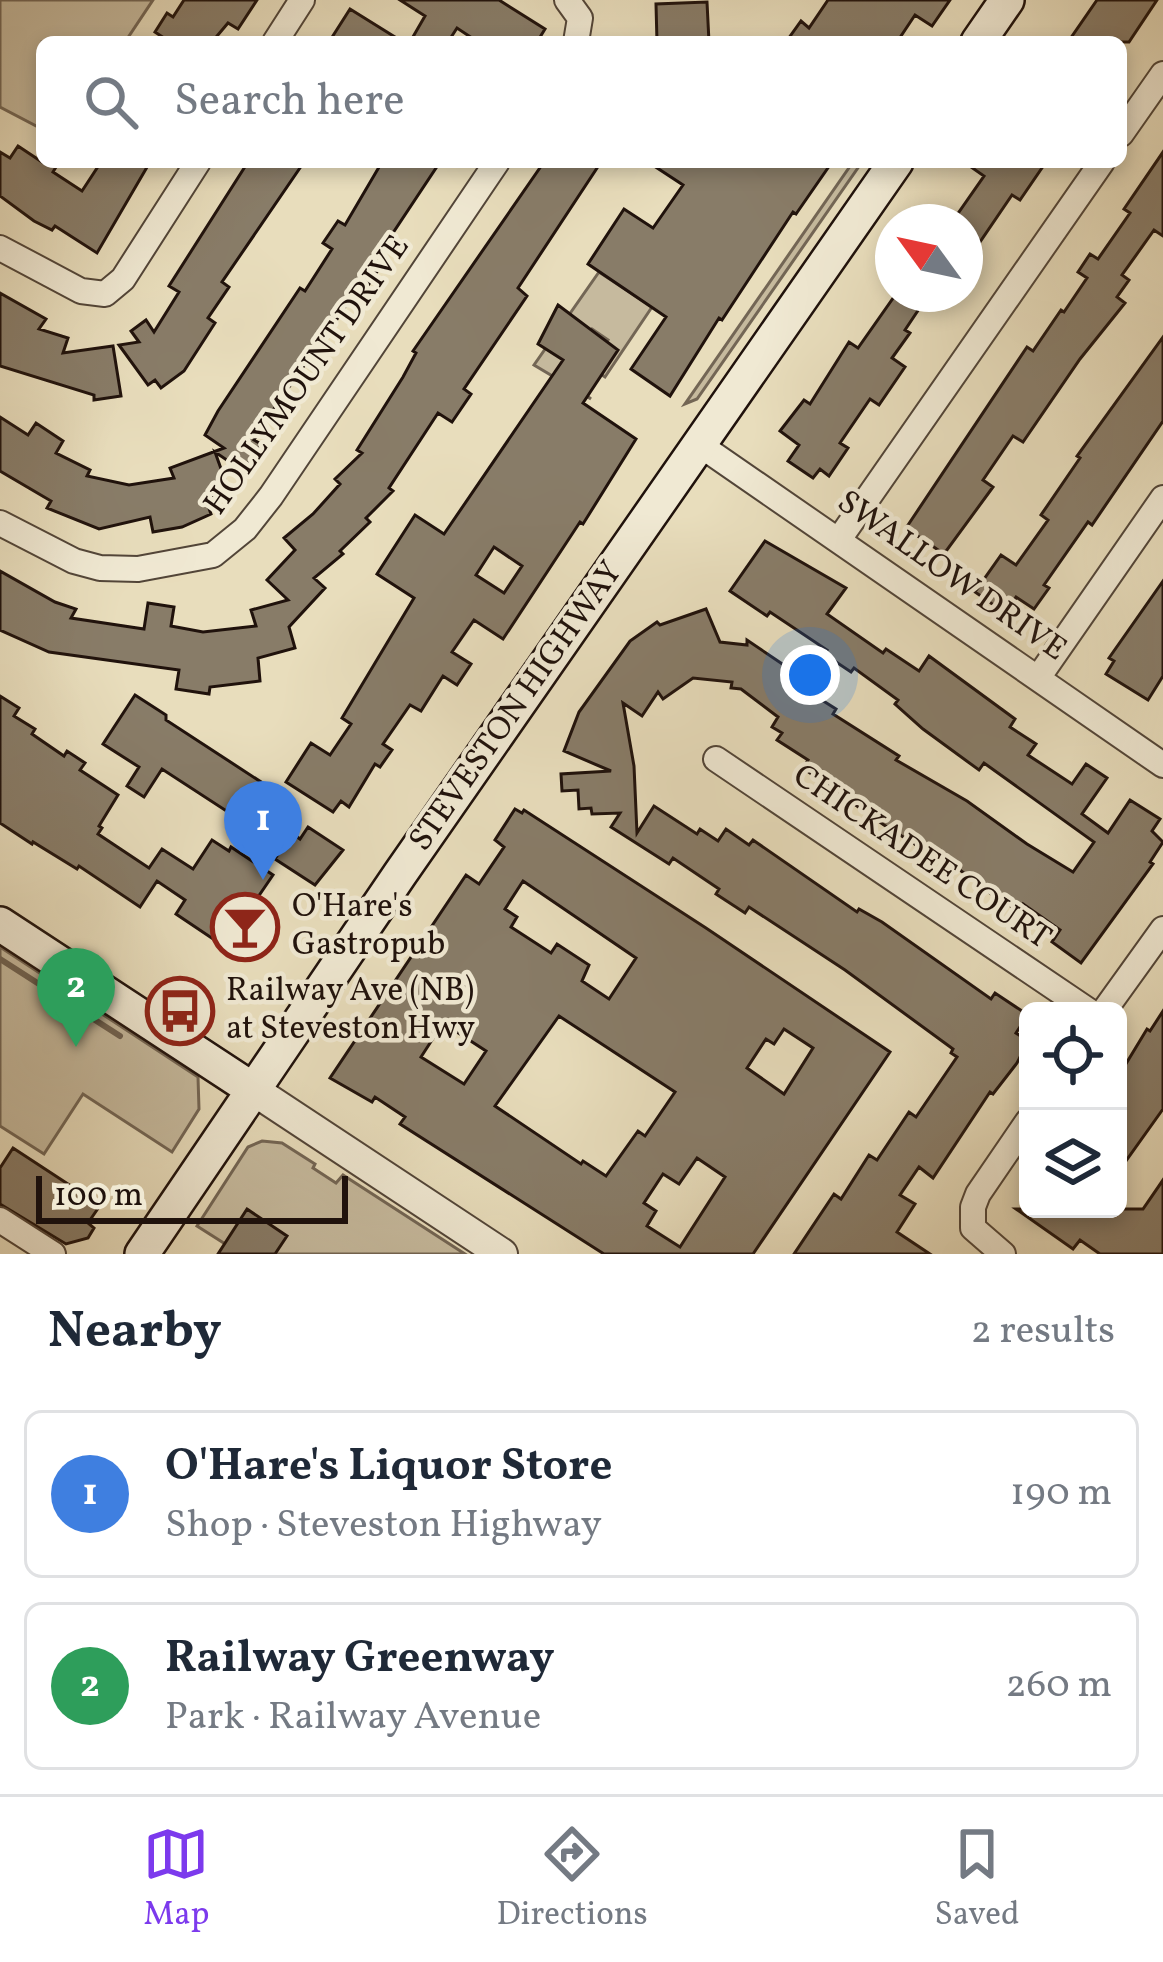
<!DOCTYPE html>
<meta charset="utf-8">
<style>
:root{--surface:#fff;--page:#f6f6f7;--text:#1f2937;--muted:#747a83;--line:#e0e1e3;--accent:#7c3aed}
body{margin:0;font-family:Vollkorn,serif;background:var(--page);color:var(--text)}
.controls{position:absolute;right:36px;bottom:36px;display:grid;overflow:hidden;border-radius:18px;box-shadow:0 6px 18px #0003}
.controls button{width:108px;height:108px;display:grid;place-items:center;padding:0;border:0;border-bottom:3px solid var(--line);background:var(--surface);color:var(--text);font:60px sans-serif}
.compass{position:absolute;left:875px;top:204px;width:108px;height:108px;border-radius:50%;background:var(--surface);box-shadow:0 6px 18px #0003;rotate:303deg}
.scale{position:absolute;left:36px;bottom:30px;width:312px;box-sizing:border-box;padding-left:12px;border:6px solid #20120c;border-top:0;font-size:33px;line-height:42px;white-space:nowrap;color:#20120c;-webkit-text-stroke:9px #f0e9d3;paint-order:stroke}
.you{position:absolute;left:810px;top:675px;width:42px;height:42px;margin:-30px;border:9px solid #fff;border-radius:50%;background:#1a73e8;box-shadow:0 0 0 18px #1a73e833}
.badge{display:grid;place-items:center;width:78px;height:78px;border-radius:50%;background:var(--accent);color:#fff;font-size:39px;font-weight:700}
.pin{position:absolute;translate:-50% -99px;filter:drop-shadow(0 3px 6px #0008)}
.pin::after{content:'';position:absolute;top:63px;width:42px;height:36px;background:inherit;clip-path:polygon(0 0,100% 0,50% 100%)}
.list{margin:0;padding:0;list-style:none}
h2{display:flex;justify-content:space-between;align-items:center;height:156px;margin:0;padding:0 48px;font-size:51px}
h2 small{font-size:39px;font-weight:400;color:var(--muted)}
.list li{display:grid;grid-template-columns:78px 1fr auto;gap:36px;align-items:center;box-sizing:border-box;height:168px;margin:0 24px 24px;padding:0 24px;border:3px solid var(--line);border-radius:18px}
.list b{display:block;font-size:45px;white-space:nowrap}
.list p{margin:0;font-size:39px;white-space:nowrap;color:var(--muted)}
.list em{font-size:39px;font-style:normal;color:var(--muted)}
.icon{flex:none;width:66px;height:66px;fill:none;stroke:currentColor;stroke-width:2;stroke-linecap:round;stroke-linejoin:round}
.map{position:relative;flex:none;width:1163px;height:1254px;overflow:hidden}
.search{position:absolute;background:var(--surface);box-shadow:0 6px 18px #0003;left:36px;right:36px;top:36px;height:132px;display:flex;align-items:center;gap:30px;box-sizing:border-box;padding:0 42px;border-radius:18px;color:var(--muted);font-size:45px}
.sheet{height:540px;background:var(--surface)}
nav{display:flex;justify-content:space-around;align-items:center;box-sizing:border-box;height:168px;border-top:3px solid var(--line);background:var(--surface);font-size:33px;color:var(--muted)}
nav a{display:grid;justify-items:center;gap:6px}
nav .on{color:var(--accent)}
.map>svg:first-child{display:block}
.green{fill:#c6ba9e;stroke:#736655;stroke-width:3}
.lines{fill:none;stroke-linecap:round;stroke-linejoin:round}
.stream{stroke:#6f6252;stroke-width:6}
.building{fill:#887c68;stroke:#20120c;stroke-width:3;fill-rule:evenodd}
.minor-casing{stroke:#524538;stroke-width:28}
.tertiary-casing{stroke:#524538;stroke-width:34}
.secondary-casing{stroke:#20120c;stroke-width:38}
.minor{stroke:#f0e9d3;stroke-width:24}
.tertiary{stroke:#f0e9d3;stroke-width:30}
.secondary{stroke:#f0e9d3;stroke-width:33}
.labels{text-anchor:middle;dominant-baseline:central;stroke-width:9;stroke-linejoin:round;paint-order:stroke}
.street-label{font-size:33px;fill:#20120c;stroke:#f0e9d3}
.poi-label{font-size:33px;fill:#20120c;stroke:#f0e9d3;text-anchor:start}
</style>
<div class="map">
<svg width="1163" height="1254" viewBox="0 0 1163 1254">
<rect width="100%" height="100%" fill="#e8ddbc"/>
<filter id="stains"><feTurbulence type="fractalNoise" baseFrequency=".00167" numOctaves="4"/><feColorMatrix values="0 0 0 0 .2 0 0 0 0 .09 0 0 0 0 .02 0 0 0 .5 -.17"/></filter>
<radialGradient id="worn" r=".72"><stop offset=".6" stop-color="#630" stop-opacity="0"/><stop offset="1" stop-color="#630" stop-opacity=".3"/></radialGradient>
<!-- green -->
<path class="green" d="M0 0H153L125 42H42V129L0 107Z
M853 162H862L697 399 685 404Z
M599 272 652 307 605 377 590 367 608 340 592 329 580 345 573 385 591 399 534 365Z
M0 947 198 1077 199 1109 172 1152 83 1094 44 1154 0 1126Z
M262 1141 282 1143 315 1164 313 1168 336 1183 343 1175 465 1254H241L197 1226 248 1147Z"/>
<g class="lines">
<!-- stream -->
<path class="stream" d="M0 959 120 1036"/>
</g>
<!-- building -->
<path class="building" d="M184 0H257L238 29 228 23 212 42H170L155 32 167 13 173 17Z
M400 0H499L545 29 537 42H478L457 28 448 42H410L425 16Z
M828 0H950L932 26 915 15 897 42H786L801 21 809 28Z
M1097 0H1157L1129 42H1068Z
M707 2 709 42H657L656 4Z
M350 9 403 42H329Z
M18 146 42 162H59L53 172 82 191 101 162H150L97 253 55 226 52 230 34 221 0 196V152L10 158Z
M1163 152V236L1154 230 1122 275 1129 280 1117 297 1125 303 1080 359 1023 442 1013 436 983 480 993 487 944 554 906 528 1027 347 1033 351 1061 310 1064 312 1087 278 1078 272 1090 254 1098 259 1130 213 1124 209Z
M248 162H304L222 282 229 287 208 318 215 323 184 371 161 388 155 380 148 385 119 345 139 342 131 331 146 320 154 332 179 292 169 286Z
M382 162H440L375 260 382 264 356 304 350 300 343 309 310 365 306 363 277 404 254 440 261 444 243 471 215 452 229 491 206 500 211 514 182 527 153 532 150 517 99 529 47 508 51 501 0 471V417L28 435 36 423 63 441 56 453 90 470 87 476 129 485 174 478 170 468 224 448 205 435 218 411 300 288 305 291 332 249 323 243 338 221 345 225Z
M544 162H601L518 288 527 296 464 389 471 394 452 422 438 413 389 488 393 491 366 518 370 522 340 551 343 554 314 578 325 588 289 627 295 648 258 658 260 681 210 687 209 694 176 689 179 670 49 652 0 630V571L55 602 76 609 71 618 144 629 148 603 174 607 171 626 203 632 256 626 251 610 288 600 267 580 295 550 284 538 313 514 340 484 335 479 362 453 357 450 403 377 416 353 413 351Z
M648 162H832L796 214 793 212 722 320 719 318 670 396 631 369 666 317 588 264 624 209 653 228 683 185Z
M964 162H1046L1020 200 1012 195 965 264V222H952L984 176Z
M0 293 46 319 39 329 68 338 63 353 113 346 121 396 94 400V395L0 366Z
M896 294H929L905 330 910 333 892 358 905 367 879 405 870 399 840 443 848 448 829 476 820 469 813 478 788 461 799 445 780 431 804 400 810 404 849 342 858 348Z
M558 305 618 350 583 403 636 439 583 524 580 522 503 639 474 620 452 652 471 664 457 685 443 676 421 711 410 705 383 744 392 750 380 767 375 764 349 807 341 801 333 812 286 782 311 743 330 755 351 724 342 718 414 598 377 574 415 515 444 534 563 360 538 344ZM494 547 522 566 504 593 476 575Z
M1163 337V421L1092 525 1088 522 1044 585 1049 588 1034 609 1016 597 1005 613 975 592 1001 555 1016 565 1048 520 1041 515 1080 458 1077 456Z
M765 541 846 588 827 614 883 653 886 649 919 671 929 656 1015 719 1010 727 1036 744 1028 755 1072 784 1086 764 1107 778 1082 814 1108 833 1130 800 1160 819 1152 831 1163 842 1150 862 1153 864 1081 963 1052 942 1060 930 1023 904 1019 911 994 896 952 864 950 866 884 825 803 768 808 760 777 740 782 733 772 727 778 717 741 689 731 688 732 682 693 678 663 699 658 692 642 716 623 703 634 766 637 833 654 806 697 834 700 829 718 841 726 829 749 845 753 840 857 912 859 909 882 922 991 999 995 993 1028 1015 1016 1033 1028 1041 1017 1063 993 1094 990 1092 933 1178 919 1167 900 1195 915 1204 897 1232 930 1254H794L834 1194 841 1199 869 1155 877 1160 909 1112 916 1117 957 1057 951 1053 953 1049 845 970 749 907 745 913 716 894 719 889 673 858 669 864 611 827 620 813 592 814 591 808 579 809 578 790 562 791 561 774 611 771 564 751 579 712 630 641 657 622 660 625 706 609 720 642 747 645V640L800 676 795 683 836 709 833 714 899 756 896 760 967 801 1027 844 1073 872 1094 842 984 763 979 770 923 729 895 704 898 700 854 668 851 672 824 654 827 650 770 612 767 616 730 591Z
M1163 581V676L1148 700 1106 674 1114 661 1109 658Z
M135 695 166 715V720L281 795 262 823 256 819 251 827 162 769 144 797 127 786 139 767 103 744Z
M0 696 19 708 14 716 35 729 32 734 64 756 67 751 85 763 80 770 118 795 99 826 102 828 98 834 149 868 162 849 193 869 212 840 229 851 231 847 273 875 256 900 263 904 243 940 240 938 231 951 176 914 185 900 157 881 140 907 79 866 77 869 33 842 32 844 0 823Z
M515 809 522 813 524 810 706 928 890 1052 753 1254H604L400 1124 405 1117 375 1097 372 1102 330 1078 466 875 479 884 504 847 495 840ZM523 881 636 958 609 999 582 981 589 965 557 944 551 953 511 927 517 917 505 909ZM559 1016 675 1092 645 1136 638 1131 606 1176 583 1161 581 1164 495 1106ZM443 1023 486 1051 464 1084 421 1057ZM784 1029 813 1048 784 1094 747 1068 766 1039 774 1044ZM697 1158 725 1177 680 1247 647 1226 656 1211 644 1203 663 1174 679 1184Z
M308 827 343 850 315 885 275 859 292 833 300 839Z
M1163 1011V1109L1118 1172V1077L1147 1029 1150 1031Z
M13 1148 97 1203 99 1207 88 1223 94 1228 88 1238 66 1244 0 1204V1168Z
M1163 1180V1254H1100L1080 1240 1073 1249 1016 1209H1143Z
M247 1209 287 1236 275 1254H218Z"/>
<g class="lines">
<!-- minor casing -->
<g class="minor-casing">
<path id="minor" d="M567 0 580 18 576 42
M275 42 302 0
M1121 134 1163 74
M0 248 81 291 105 294 123 279 198 162
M700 445 1163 765
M0 523 74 561 100 568 138 569 213 555 245 529 271 496 497 162
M840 538 1102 162
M1038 678 1163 498
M716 759 1089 1011
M1104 1011 1163 929
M0 1220 53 1254
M1003 1254 973 1228V1207L978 1194 1028 1121"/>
</g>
<!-- tertiary casing -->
<g class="tertiary-casing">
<path id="tertiary" d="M252 1089 502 1254"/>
</g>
<!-- secondary casing -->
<g class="secondary-casing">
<path id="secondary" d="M978 42 1007 0
M0 924 252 1089
M142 1254 400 874 896 162"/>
</g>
<!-- minor -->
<use href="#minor" class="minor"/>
<!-- tertiary -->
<use href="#tertiary" class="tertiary"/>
<!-- secondary -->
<use href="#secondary" class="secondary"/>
</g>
<!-- icons -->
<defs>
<g id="bar-ring" transform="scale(3.45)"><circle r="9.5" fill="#f0e9d3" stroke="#8f2418" stroke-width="1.5"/><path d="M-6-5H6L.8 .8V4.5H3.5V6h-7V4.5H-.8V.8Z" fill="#8f2418"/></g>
<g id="bus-ring" transform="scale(3.45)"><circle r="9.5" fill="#f0e9d3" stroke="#8f2418" stroke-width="1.5"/><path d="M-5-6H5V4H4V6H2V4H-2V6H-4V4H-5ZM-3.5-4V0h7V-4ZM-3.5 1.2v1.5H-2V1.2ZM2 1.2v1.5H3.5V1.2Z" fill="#8f2418"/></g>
</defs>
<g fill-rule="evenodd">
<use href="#bar-ring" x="245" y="927"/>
<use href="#bus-ring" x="180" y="1011"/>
</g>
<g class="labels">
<!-- street labels -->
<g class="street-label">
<text transform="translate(308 376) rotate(-55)">HOLLYMOUNT DRIVE</text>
<text transform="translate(951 577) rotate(35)">SWALLOW DRIVE</text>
<text transform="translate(517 707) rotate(-55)">STEVESTON HIGHWAY</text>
<text transform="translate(921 858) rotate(34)">CHICKADEE COURT</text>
</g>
<!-- poi labels -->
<g class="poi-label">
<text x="292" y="908">O'Hare's<tspan x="292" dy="38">Gastropub</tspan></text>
<text x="226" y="992">Railway Ave (NB)<tspan x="226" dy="38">at Steveston Hwy</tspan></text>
</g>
</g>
<rect width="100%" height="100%" filter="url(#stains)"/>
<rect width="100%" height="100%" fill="url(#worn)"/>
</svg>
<div class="controls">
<button><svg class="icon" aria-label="locate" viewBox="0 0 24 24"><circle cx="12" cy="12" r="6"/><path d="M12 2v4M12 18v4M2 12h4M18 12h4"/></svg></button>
<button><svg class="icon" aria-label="layers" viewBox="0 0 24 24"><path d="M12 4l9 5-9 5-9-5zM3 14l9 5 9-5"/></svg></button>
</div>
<svg class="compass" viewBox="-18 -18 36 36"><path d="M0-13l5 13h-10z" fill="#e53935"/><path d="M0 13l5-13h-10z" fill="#747a83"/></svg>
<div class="scale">100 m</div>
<div class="you"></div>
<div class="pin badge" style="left:263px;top:880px;background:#3f7fe0">1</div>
<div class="pin badge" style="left:76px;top:1047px;background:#2e9e5b">2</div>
<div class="search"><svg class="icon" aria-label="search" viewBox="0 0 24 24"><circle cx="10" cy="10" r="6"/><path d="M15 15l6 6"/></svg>Search here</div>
</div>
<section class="sheet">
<h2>Nearby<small>2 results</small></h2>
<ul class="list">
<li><span class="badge" style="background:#3f7fe0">1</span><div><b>O'Hare's Liquor Store</b><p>Shop · Steveston Highway</p></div><em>190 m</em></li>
<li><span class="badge" style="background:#2e9e5b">2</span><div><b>Railway Greenway</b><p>Park · Railway Avenue</p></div><em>260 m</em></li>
</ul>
</section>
<nav>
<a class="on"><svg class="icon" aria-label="map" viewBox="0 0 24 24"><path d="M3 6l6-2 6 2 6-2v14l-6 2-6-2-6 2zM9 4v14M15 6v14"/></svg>Map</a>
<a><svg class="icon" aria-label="directions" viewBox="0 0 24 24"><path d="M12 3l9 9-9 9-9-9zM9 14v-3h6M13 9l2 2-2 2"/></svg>Directions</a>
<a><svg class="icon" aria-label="saved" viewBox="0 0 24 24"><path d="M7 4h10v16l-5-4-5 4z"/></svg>Saved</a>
</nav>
